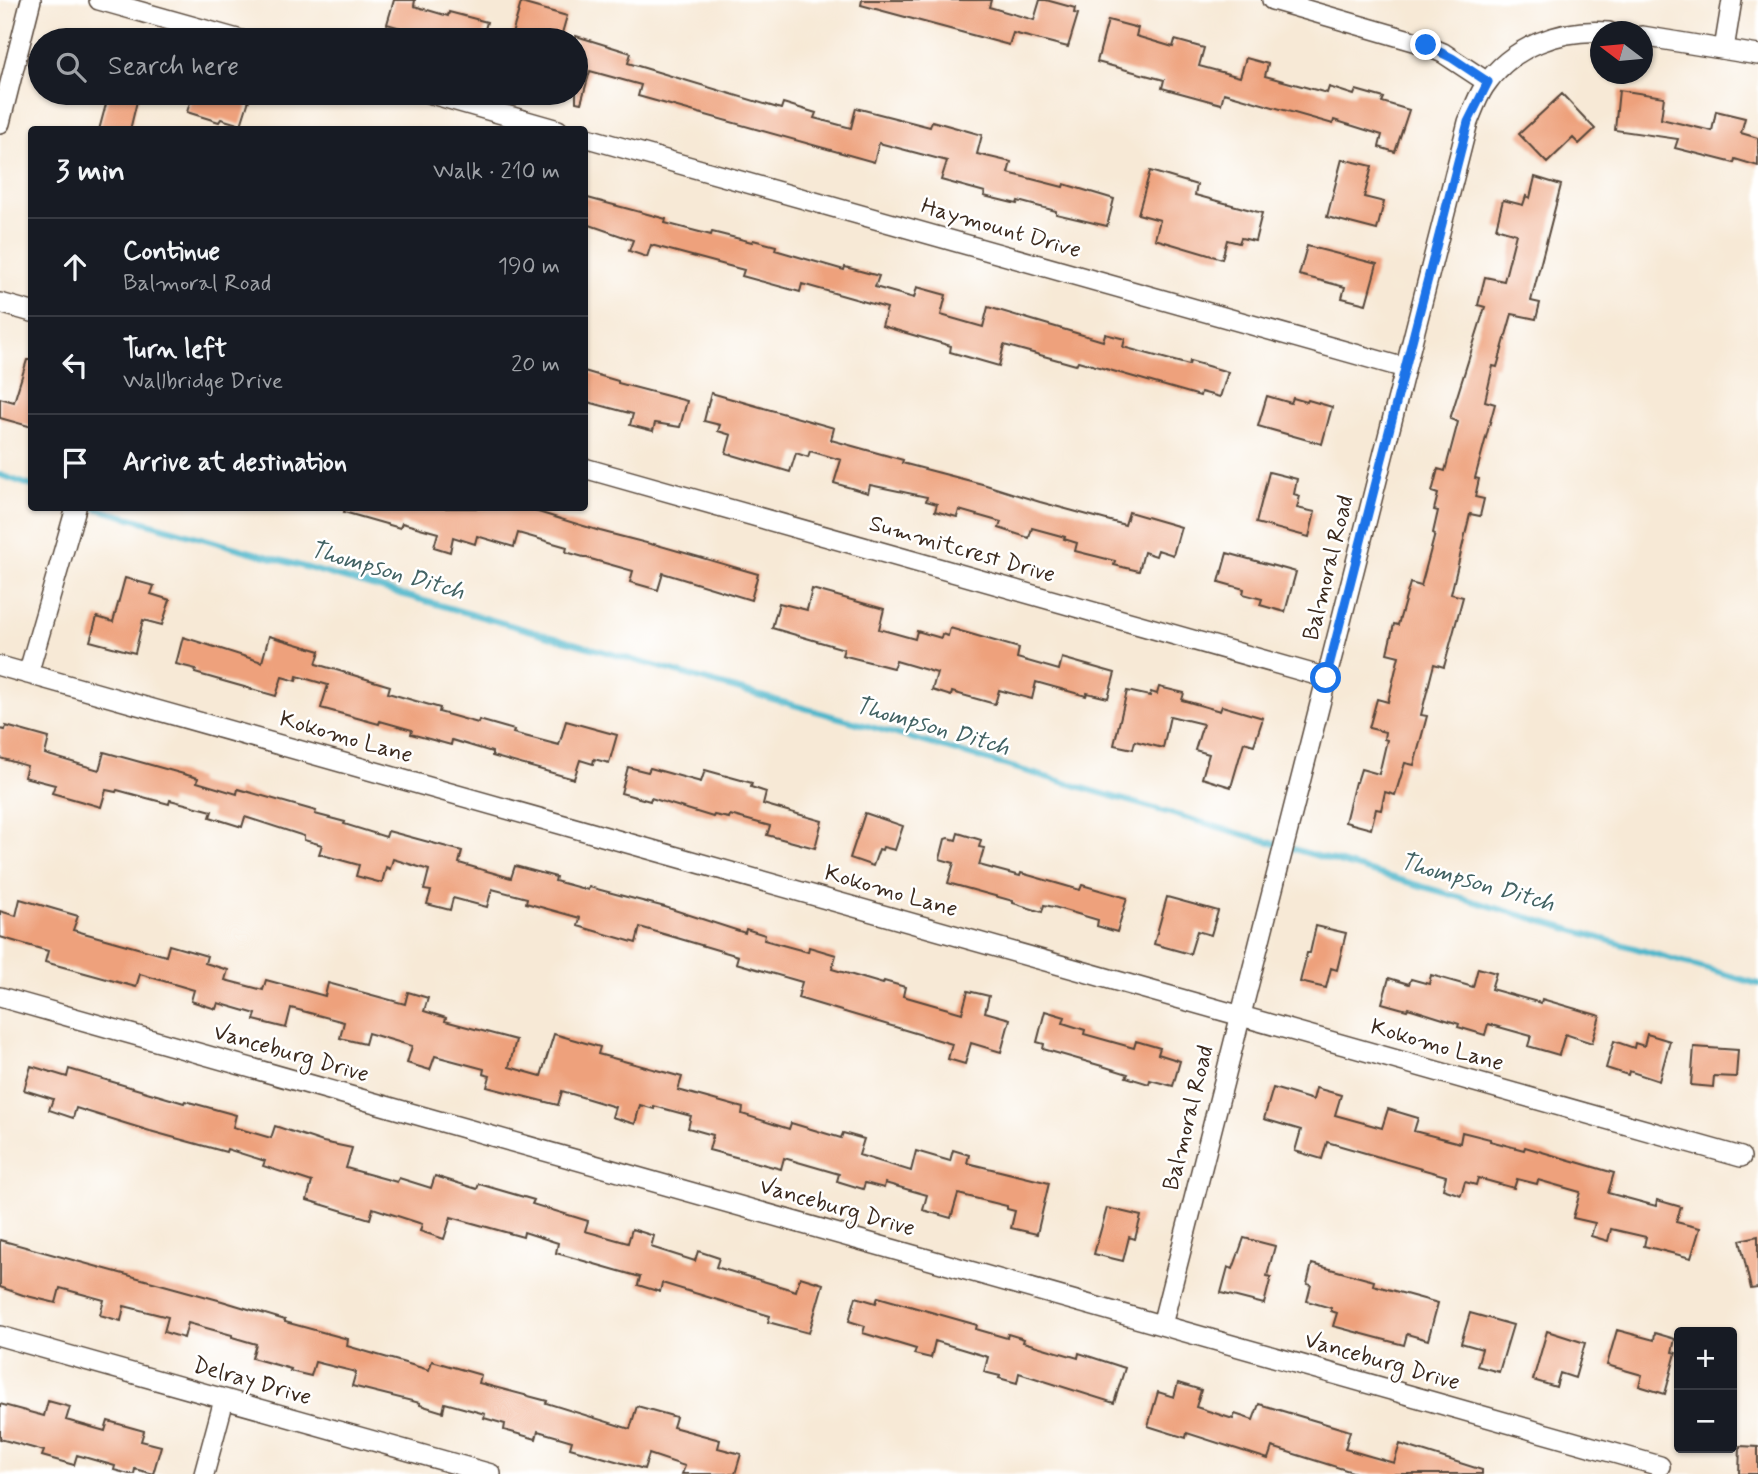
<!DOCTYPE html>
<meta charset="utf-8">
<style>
:root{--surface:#171b24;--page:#20242c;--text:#f1f3f6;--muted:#9ea1a6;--line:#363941}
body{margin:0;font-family:Mynerve,sans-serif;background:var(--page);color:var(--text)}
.controls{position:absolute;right:21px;bottom:21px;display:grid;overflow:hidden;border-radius:7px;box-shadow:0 2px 5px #0004}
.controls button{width:63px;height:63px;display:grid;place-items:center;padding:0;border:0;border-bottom:2px solid var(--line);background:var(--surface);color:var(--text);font:35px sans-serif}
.compass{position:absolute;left:1590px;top:21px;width:63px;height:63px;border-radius:50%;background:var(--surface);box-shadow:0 2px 5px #0004;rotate:286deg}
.stop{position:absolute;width:21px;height:21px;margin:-16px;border:5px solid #1a73e8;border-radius:50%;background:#fff}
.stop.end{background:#1a73e8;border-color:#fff;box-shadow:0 2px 7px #0008}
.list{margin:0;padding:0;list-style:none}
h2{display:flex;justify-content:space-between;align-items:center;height:91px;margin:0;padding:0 28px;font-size:30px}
h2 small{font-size:23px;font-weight:400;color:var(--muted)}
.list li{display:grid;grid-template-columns:46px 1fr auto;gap:21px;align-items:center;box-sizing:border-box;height:98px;padding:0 28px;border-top:2px solid var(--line)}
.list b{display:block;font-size:26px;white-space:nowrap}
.list p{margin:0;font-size:23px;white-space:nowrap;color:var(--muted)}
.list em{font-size:23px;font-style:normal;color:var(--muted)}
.icon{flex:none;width:38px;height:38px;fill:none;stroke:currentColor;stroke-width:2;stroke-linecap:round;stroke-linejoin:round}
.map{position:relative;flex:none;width:1758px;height:1474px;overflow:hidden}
.search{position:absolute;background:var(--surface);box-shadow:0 2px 5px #0004;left:28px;top:28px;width:560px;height:77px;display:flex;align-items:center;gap:18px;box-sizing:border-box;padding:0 24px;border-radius:38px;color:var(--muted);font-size:26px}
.panel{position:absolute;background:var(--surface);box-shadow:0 2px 5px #0004;left:28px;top:126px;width:560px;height:385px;border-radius:7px}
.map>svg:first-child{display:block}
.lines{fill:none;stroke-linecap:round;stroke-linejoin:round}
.stream{stroke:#4db6ca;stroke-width:6}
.building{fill:#eea17b}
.street-casing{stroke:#57473a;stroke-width:22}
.street{stroke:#fff;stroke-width:19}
.route{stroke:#1a73e8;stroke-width:9}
.labels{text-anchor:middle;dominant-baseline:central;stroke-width:5;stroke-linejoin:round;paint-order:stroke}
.street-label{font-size:23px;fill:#3b2a1e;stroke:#fff}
.water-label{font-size:24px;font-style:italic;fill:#426263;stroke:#fff}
</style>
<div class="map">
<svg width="1758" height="1474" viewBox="0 0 1758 1474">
<rect width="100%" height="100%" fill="#fff"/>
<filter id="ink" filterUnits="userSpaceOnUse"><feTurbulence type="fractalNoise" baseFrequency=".0143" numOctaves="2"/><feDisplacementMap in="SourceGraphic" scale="14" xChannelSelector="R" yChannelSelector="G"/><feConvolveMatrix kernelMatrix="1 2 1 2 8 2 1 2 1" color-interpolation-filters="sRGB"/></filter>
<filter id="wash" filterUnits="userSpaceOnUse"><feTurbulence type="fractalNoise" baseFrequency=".00686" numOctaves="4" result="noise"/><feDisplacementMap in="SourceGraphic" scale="28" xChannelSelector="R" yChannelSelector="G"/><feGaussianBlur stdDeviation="1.57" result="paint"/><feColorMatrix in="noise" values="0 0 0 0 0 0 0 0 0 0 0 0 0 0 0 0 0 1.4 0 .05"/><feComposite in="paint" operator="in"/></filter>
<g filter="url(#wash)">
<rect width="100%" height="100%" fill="#f7e9d6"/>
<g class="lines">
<!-- stream -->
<path class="stream" d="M0 475 32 486
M95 508 946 748 1758 984"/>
</g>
<g id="blocks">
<!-- building -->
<path class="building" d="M394 0H415L414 6 448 16 449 12 487 22 482 40H442L387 24Z
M862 0H991L989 7 1034 20 1040 0H1046L1075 8 1074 13 1078 14 1068 47 1013 33 1009 45 861 5Z
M521 3 567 16 560 40H534L512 34Z
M1108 20 1138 28 1136 36 1173 47 1175 40 1204 48 1199 66 1240 77 1246 58 1268 64 1265 76 1327 93 1329 87 1354 95 1356 90 1384 98 1382 102 1409 110 1395 152 1379 147 1382 135 1334 120 1333 124 1224 93 1221 104 1162 88 1164 80 1097 62Z
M576 36 631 53 628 63 781 109 783 103 816 113 814 118 851 128 856 108 930 127 932 121 982 135 977 154 1011 162 1008 173 1063 187 1064 184 1114 199 1107 226 1056 214V211L1018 201 1017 204 984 196 985 192 941 180 947 161 879 143 874 162 638 96 641 85 590 71 581 103 576 102Z
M1619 90 1664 97 1661 119 1712 131 1716 111 1745 118 1741 133 1758 138V166L1735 159 1734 163 1675 148 1678 139 1615 130Z
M109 93H139L130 130H99Z
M193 93H226L249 100 241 125 221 119 219 122 187 112Z
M1562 94 1595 129 1579 144 1573 138 1547 163 1519 134Z
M1342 159 1372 166 1364 197 1384 202 1377 230 1327 217Z
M1150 171 1197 185 1195 195 1262 213 1255 241 1241 238 1239 243 1227 240 1222 259 1155 239 1160 220 1138 214Z
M1535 177 1561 185 1531 301 1540 303 1536 319 1512 314 1497 367 1493 366 1485 401 1495 404 1475 478 1479 479 1475 497 1484 499 1480 516 1470 514 1451 594 1463 597 1444 667 1434 664 1421 715 1427 716 1414 765 1405 763 1395 795 1385 792 1381 810 1376 809 1371 829 1345 822 1355 782H1357L1361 769 1379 774 1387 740 1384 739 1385 732 1369 728 1377 699 1388 702 1399 656 1387 653 1394 624 1398 625 1410 583 1421 586 1435 534 1433 533 1438 511 1434 510 1438 494 1432 492 1438 469 1445 471 1458 422 1450 419 1485 307 1478 305 1485 277 1504 281 1516 234 1496 228 1503 200 1523 205 1526 196 1530 198Z
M584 197 666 219 665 223 711 235 712 232 752 242 753 240 776 246 775 250 844 270 845 267 879 276 875 287 914 298 917 287 946 295 941 315 983 327 988 307 1103 341 1105 334 1125 339 1123 347 1189 365 1190 361 1228 372 1220 397 1201 392 1200 396 1078 361 1076 365 1004 345 999 366 950 352 951 346 882 326 887 308 802 284 800 292 742 276 744 270 651 245 647 257 629 251 633 240 584 223Z
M1307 246 1377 264 1366 304 1342 298 1345 287 1299 275Z
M27 360H32V427L0 418V398L14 402Z
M584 371 618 381V383L687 401 680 427 655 423 653 431 630 425 633 414 584 401Z
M711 393 834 428 831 440 903 460 902 463 986 485 1040 502 1125 525 1129 512 1181 527 1173 555 1158 550 1156 556 1144 552 1139 571 1114 565 1115 561 1075 551 1077 543 1064 539 1065 537 1032 528 1029 538 999 528 1001 522 959 510 957 517 935 511 937 504 926 501 927 497 870 485 868 493 834 483 841 460 810 451 808 457 796 453 790 472 726 453 731 435 718 431 720 425 704 421Z
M1267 396 1291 403 1293 398 1307 402 1308 400 1332 407 1322 444 1258 426Z
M1269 472 1297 479 1294 494 1300 496 1297 508 1315 512 1309 537 1256 523Z
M345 508H525L600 531 654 545V544L758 574 751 600 663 573 658 590 630 582 633 571 566 552 567 547 518 533 514 547 477 536 475 544 453 537 450 552 434 547 438 533 402 523 400 528 344 512Z
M1227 553 1296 572 1285 612 1260 605 1262 599 1243 594 1244 589 1219 582Z
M125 578 154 586 151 594 170 600 162 625 143 620 135 653 90 641 97 617 113 622Z
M812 589 884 609 879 629 915 639 917 631 941 638 942 634 948 636 950 628 1019 648 1017 658 1059 670 1062 658 1115 673 1108 698 1087 693 1086 696 1036 682 1032 699 999 690 995 704 952 692 951 696 932 690 937 673 896 661 893 668 842 655 844 649 772 628 779 603 807 610Z
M269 636 320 651 316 664 390 686 388 693 440 708 439 712 478 723 479 720 514 730 513 733 559 745 566 721 617 735 609 763 594 759 593 764 580 760 574 779 492 756V752L452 740 451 745 411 734 412 730 380 721 379 724 321 708 328 685 297 676 296 681 282 677 276 696 195 673 196 669 176 664 183 637 262 662Z
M1159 687 1184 693 1182 700 1220 711 1222 706 1263 718 1254 745 1244 742 1231 787 1202 778 1209 754 1195 750 1203 724 1170 716 1163 748 1135 741 1133 749 1114 745 1127 691 1150 696 1151 692 1157 694Z
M6 726 49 738 45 754 99 770 104 752 198 778 197 782 237 794 238 789 316 811 315 814 345 822 344 824 386 837 388 831 462 851 459 863 511 878 515 866 556 877 555 881 588 890 589 887 665 907 745 933 746 929 765 935 764 940 808 952 809 947 836 955 832 969 883 984 884 981 905 987 903 996 962 1013 968 991 989 996 985 1012 1010 1019 1001 1052 971 1043 965 1064 948 1059 952 1044 798 998 802 982 736 963 738 956 640 927 636 943 578 926 580 918 526 903 527 898 492 889 487 907 453 898 450 910 427 904 431 891 424 890 429 870 393 859 390 869 386 867 382 883 356 876 359 865 319 854 322 845 304 840V836L245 817 242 827 210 817 212 811 170 800 169 804 117 790 116 792 106 790 101 807 52 793 55 785 24 777 27 766 0 758V729L5 730Z
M628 767 648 772 650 768 701 782 705 770 752 783 751 787 766 792 763 804 822 821 815 848 767 835 770 826 730 815 729 818 714 815 713 817 651 798 650 801 621 793Z
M865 813 903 826 895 850 883 847 882 850 879 849 873 866 850 858Z
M958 833 981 840 979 847 984 848 979 865 1020 876 1021 873 1080 890 1082 885 1127 898 1117 932 1097 926 1098 920 1054 907 1044 905 1042 912 1013 903V901L948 883 954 863 940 859 945 839 948 838 956 840Z
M1167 897 1218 911 1211 935 1197 931 1190 954 1154 944Z
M20 899 78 916 73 930 166 956 169 945 207 956 205 963 228 970 225 980 263 990 266 980 325 996 328 983 405 1004 408 992 428 998 424 1011 446 1018 445 1021 516 1040 509 1067 541 1076 554 1034 600 1047 598 1054 682 1077 678 1090 743 1108 742 1114 789 1129 791 1123 841 1138 843 1133 864 1139 859 1155 911 1171 916 1151 950 1161 953 1150 969 1155 967 1163 1049 1183 1037 1234 1011 1228 1015 1211 1007 1209V1206L958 1194 951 1218 923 1210 927 1195 885 1183 884 1188 865 1183 863 1189 837 1181 839 1174 784 1158 781 1169 709 1150 713 1135 688 1128 691 1116 654 1106V1109L640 1105 635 1124 612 1117 615 1107 562 1091 558 1105 487 1087 490 1076 483 1074 484 1069 435 1056 430 1070 407 1063 412 1046 368 1033 365 1044 340 1038 344 1022 291 1008 286 1028 254 1020 256 1014 218 1003 216 1009 191 1001 194 990 140 974 136 987 45 962 48 951 0 937V911L16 916Z
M1316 926 1346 933 1337 970 1331 968 1326 988 1300 982 1307 953H1310Z
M1478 968 1496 973 1491 989 1541 1003 1542 999 1600 1016 1592 1043 1565 1034 1559 1055 1528 1046 1531 1036 1488 1024 1485 1035 1458 1027 1459 1024 1408 1008 1407 1010 1382 1003 1389 978 1409 984 1411 979 1429 984 1431 975 1473 987Z
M1045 1011 1065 1017 1063 1023 1085 1030 1084 1034 1134 1048 1136 1041 1160 1048 1158 1054 1180 1061 1173 1086 1150 1080 1149 1084 1126 1077 1128 1074 1102 1066 1043 1049 1044 1044 1037 1042Z
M1647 1034 1670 1041 1659 1081 1629 1071 1628 1075 1606 1068 1614 1041 1634 1048 1635 1043 1644 1046Z
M1694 1047 1738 1050 1736 1077 1714 1076 1713 1087 1691 1085Z
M31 1066 67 1077 69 1069 184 1103 185 1101 236 1115 233 1127 271 1138 275 1126 323 1142 352 1148 346 1168 397 1182 399 1178 431 1188 435 1176 477 1189 479 1184 534 1200 532 1204 588 1221 585 1231 628 1243 632 1229 654 1236 651 1247 695 1261 698 1251 719 1258 716 1267 796 1291 800 1277 823 1284 809 1333 768 1322 770 1316 662 1283 660 1292 638 1285 640 1277 556 1253 558 1243 524 1232 523 1237 451 1217 444 1239 420 1231 422 1224 373 1208 370 1219 307 1200 312 1182 263 1166 265 1161 227 1149 226 1152 150 1131 76 1108 73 1118 49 1110 53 1099 24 1090Z
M1273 1088 1313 1100 1316 1088 1341 1095 1335 1115 1382 1128 1388 1109 1418 1118 1414 1131 1460 1143 1462 1132 1490 1139V1141L1524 1150 1525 1147 1614 1173 1608 1193 1656 1206 1657 1200 1681 1207 1676 1222 1700 1228 1691 1258 1644 1246 1646 1237 1611 1229 1608 1241 1591 1236 1595 1223 1573 1218 1580 1192 1538 1180 1537 1184 1517 1179 1514 1188 1478 1178 1476 1185 1465 1182 1461 1195 1443 1189 1446 1176 1327 1142 1322 1159 1295 1151 1301 1130 1264 1119Z
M1107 1208 1141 1216 1135 1239 1129 1237 1123 1261 1094 1254Z
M1758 1236V1288L1751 1289 1740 1240Z
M1244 1238 1275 1246 1267 1276 1271 1277 1264 1304 1221 1293 1228 1267 1233 1269Z
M0 1240 222 1301 285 1320V1322L348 1339 347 1346 429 1370 432 1361 481 1375 479 1383 547 1401 546 1403 630 1429 637 1406 676 1417 673 1427 720 1440 718 1448 741 1454 735 1474H682L685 1466 649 1454 644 1469 570 1448 572 1441 538 1431 536 1439 504 1430 505 1424 484 1418 485 1414 445 1403 443 1412 420 1405V1403L352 1386 356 1372 315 1362 311 1376 290 1371 291 1369 252 1358 256 1344 232 1337V1335L188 1323 184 1338 164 1332 168 1317 124 1306 121 1321 100 1315 104 1300 60 1288 56 1303 23 1295 0 1287Z
M1312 1264 1374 1281 1373 1285 1438 1303 1428 1340 1407 1334 1404 1345 1333 1326 1337 1313 1331 1311V1308L1307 1301 1311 1285 1307 1284Z
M856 1297 876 1303 878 1297 977 1325 976 1329 1007 1338 1008 1334 1024 1339 1023 1342 1078 1358 1079 1353 1125 1368 1114 1403 1019 1373 1017 1383 999 1378 1000 1376 984 1372 988 1357 935 1341 931 1358 914 1354 916 1349 863 1333 865 1326 849 1321Z
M1470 1313 1513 1325 1499 1372 1477 1366 1482 1349 1461 1343Z
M1617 1330 1654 1340 1655 1333 1675 1339 1672 1352 1676 1353 1665 1394 1639 1386 1642 1375 1607 1365Z
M1547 1331 1585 1343 1575 1378 1560 1373 1556 1387 1533 1380Z
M1178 1383 1201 1390 1196 1407 1233 1419 1235 1414 1253 1420 1259 1404 1350 1431 1345 1449 1394 1463 1400 1444 1482 1470V1474H1359L1272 1447 1268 1459 1187 1433 1186 1438 1148 1426 1158 1392 1174 1397Z
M48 1401 70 1407 66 1420 105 1431 108 1421 144 1431 141 1441 161 1446 153 1474 135 1469 134 1474H129L114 1470 115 1466 77 1455 74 1465 42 1456 44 1451 0 1439V1404L44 1416Z
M1740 1446 1758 1447V1474H1739Z"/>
</g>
</g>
<g filter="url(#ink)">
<use href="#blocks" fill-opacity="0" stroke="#57473a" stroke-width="2"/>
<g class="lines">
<!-- street casing -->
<g class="street-casing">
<path id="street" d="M99 0 241 40
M1272 0 1417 42 1443 53 1487 82
M1642 36 1758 55
M1724 49 1732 0
M428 93 558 130
M0 123 31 0
M584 137 1405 368
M0 303 32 312
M584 468 1327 678
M0 666 1741 1157
M28 674 76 508
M0 997 1660 1466
M1162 1325 1468 122C1473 110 1477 98 1484 87 1511 46 1561 28 1609 32
M0 1336 491 1474
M204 1474 224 1400"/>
</g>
<!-- street -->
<use href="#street" class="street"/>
</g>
</g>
<g class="lines" filter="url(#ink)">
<!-- route -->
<path class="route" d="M1326 678 1468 122 1488 82 1452 58 1426 45"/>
</g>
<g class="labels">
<!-- street labels -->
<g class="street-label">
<text transform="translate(1001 229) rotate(16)">Haymount Drive</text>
<text transform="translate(962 550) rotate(16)">Summitcrest Drive</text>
<text transform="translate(1329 568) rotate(-76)">Balmoral Road</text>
<text transform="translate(346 738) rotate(16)">Kokomo Lane</text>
<text transform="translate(891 892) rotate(16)">Kokomo Lane</text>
<text transform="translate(1437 1046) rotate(16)">Kokomo Lane</text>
<text transform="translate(291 1054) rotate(16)">Vanceburg Drive</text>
<text transform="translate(1189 1118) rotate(-76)">Balmoral Road</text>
<text transform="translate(837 1208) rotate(16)">Vanceburg Drive</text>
<text transform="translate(1382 1362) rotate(16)">Vanceburg Drive</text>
<text transform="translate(252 1382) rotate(16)">Delray Drive</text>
</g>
<!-- water labels -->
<g class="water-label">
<text transform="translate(387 571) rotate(16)">Thompson Ditch</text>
<text transform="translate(932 727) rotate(16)">Thompson Ditch</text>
<text transform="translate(1477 883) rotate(16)">Thompson Ditch</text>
</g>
</g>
</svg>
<div class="controls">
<button>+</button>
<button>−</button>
</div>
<svg class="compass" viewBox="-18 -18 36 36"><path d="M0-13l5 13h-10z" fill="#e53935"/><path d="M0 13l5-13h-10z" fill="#9ea1a6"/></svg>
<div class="stop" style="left:1326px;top:678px"></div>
<div class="stop end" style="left:1426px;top:45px"></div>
<div class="search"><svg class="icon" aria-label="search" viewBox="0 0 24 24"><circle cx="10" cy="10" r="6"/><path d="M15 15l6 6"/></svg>Search here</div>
<section class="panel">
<h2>3 min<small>Walk · 210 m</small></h2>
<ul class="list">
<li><svg class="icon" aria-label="ahead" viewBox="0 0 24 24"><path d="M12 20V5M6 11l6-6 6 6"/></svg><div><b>Continue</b><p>Balmoral Road</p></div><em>190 m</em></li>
<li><svg class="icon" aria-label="left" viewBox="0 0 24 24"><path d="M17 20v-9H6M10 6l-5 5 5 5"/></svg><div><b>Turn left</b><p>Wallbridge Drive</p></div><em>20 m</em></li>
<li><svg class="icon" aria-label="arrive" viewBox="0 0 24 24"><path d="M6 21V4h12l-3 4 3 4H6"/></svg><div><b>Arrive at destination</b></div></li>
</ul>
</section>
</div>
